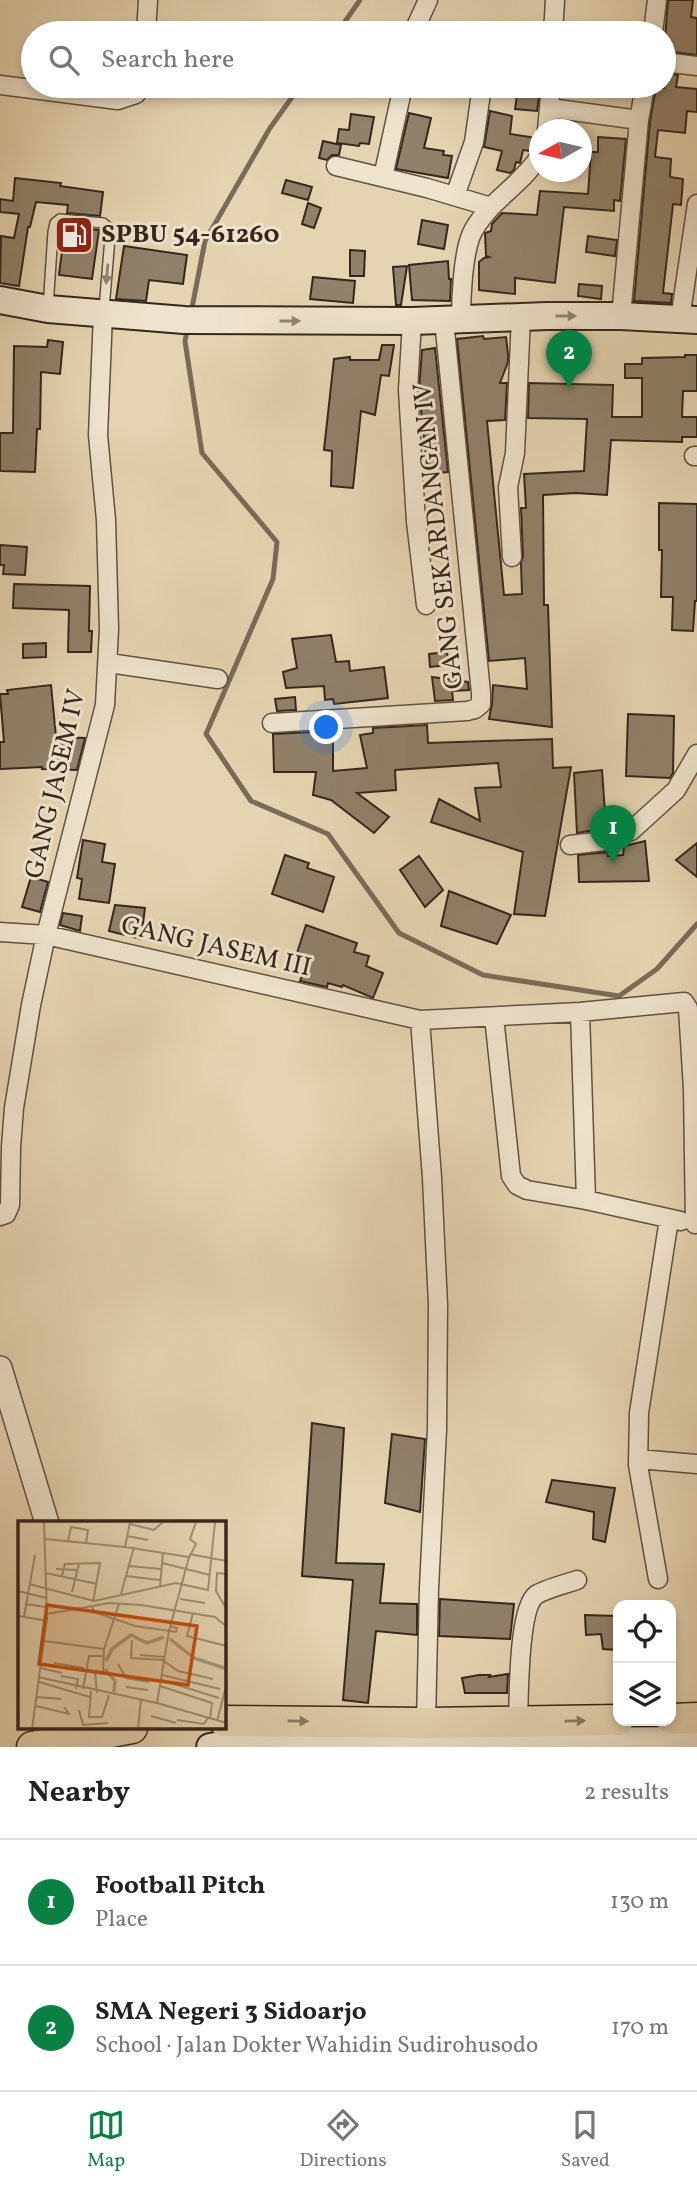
<!DOCTYPE html>
<meta charset="utf-8">
<style>
:root{--surface:#fff;--page:#f6f6f6;--text:#222;--muted:#767676;--line:#e0e0e0;--accent:#0b8043}
body{margin:0;font-family:Vollkorn,serif;background:var(--page);color:var(--text)}
.controls{position:absolute;right:21px;bottom:21px;display:grid;overflow:hidden;border-radius:14px;box-shadow:0 4px 10px #0003}
.controls button{width:63px;height:63px;display:grid;place-items:center;padding:0;border:0;border-bottom:2px solid var(--line);background:var(--surface);color:var(--text);font:35px sans-serif}
.compass{position:absolute;left:529px;top:119px;width:63px;height:63px;border-radius:50%;background:var(--surface);box-shadow:0 4px 10px #0003;rotate:262deg}
.you{position:absolute;left:327px;top:728px;width:24px;height:24px;margin:-18px;border:5px solid #fff;border-radius:50%;background:#1a73e8;box-shadow:0 0 0 10px #1a73e833}
.badge{display:grid;place-items:center;width:46px;height:46px;border-radius:50%;background:var(--accent);color:#fff;font-size:23px;font-weight:700}
.pin{position:absolute;translate:-50% -58px;filter:drop-shadow(0 2px 4px #0008)}
.pin::after{content:'';position:absolute;top:37px;width:24px;height:21px;background:inherit;clip-path:polygon(0 0,100% 0,50% 100%)}
.list{margin:0;padding:0;list-style:none}
h2{display:flex;justify-content:space-between;align-items:center;height:91px;margin:0;padding:0 28px;font-size:30px}
h2 small{font-size:23px;font-weight:400;color:var(--muted)}
.list li{display:grid;grid-template-columns:46px 1fr auto;gap:21px;align-items:center;box-sizing:border-box;height:126px;padding:0 28px;border-top:2px solid var(--line)}
.list b{display:block;font-size:26px;white-space:nowrap}
.list p{margin:0;font-size:23px;white-space:nowrap;color:var(--muted)}
.list em{font-size:23px;font-style:normal;color:var(--muted)}
.icon{flex:none;width:38px;height:38px;fill:none;stroke:currentColor;stroke-width:2;stroke-linecap:round;stroke-linejoin:round}
.map{position:relative;flex:none;width:697px;height:1747px;overflow:hidden}
.search{position:absolute;background:var(--surface);box-shadow:0 4px 10px #0003;left:21px;right:21px;top:21px;height:77px;display:flex;align-items:center;gap:18px;box-sizing:border-box;padding:0 24px;border-radius:38px;color:var(--muted);font-size:26px}
.sheet{height:343px;background:var(--surface)}
nav{display:flex;justify-content:space-around;align-items:center;box-sizing:border-box;height:98px;border-top:2px solid var(--line);background:var(--surface);font-size:19px;color:var(--muted)}
nav a{display:grid;justify-items:center;gap:4px}
nav .on{color:var(--accent)}
.map>svg:first-child{display:block}
.lines{fill:none;stroke-linecap:round;stroke-linejoin:round}
.stream{stroke:#7a6b58;stroke-width:5}
.building{fill:#90816a;stroke:#34271d;stroke-width:2}
.service-casing{stroke:#605242;stroke-width:12}
.minor-casing{stroke:#605242;stroke-width:21}
.tertiary-casing{stroke:#605242;stroke-width:26}
.secondary-casing{stroke:#34271d;stroke-width:30}
.trunk-casing{stroke:#34271d;stroke-width:33}
.service{stroke:#eee3cc;stroke-width:9}
.minor{stroke:#eee3cc;stroke-width:18}
.tertiary{stroke:#eee3cc;stroke-width:23}
.secondary{stroke:#eee3cc;stroke-width:26}
.trunk{stroke:#e5d4b1;stroke-width:30}
.oneway{fill:#918574}
.oneway2{fill:#8c7e67}
.labels{text-anchor:middle;dominant-baseline:central;stroke-width:6;stroke-linejoin:round;paint-order:stroke}
.poi-label{font-size:26px;font-weight:bold;fill:#34271d;stroke:#eee3cc;text-anchor:start}
.street-label{font-size:26px;fill:#34271d;stroke:#eee3cc}
.inset-river{fill:none;stroke:#a9997f;stroke-width:3.5}
.inset-road{fill:none;stroke:#9e8f76;stroke-width:2}
.view{fill:#c44f0f;fill-opacity:0.15;stroke:#c44f0f;stroke-width:3.5}
.inset-edge{fill:none;stroke:#34271d;stroke-width:3.5}
</style>
<div class="map">
<svg width="697" height="1747" viewBox="0 0 697 1747">
<rect width="100%" height="100%" fill="#e5d4b1"/>
<filter id="stains"><feTurbulence type="fractalNoise" baseFrequency=".00286" numOctaves="4"/><feColorMatrix values="0 0 0 0 .2 0 0 0 0 .09 0 0 0 0 .02 0 0 0 .5 -.17"/></filter>
<radialGradient id="worn" r=".72"><stop offset=".6" stop-color="#630" stop-opacity="0"/><stop offset="1" stop-color="#630" stop-opacity=".3"/></radialGradient>
<g class="lines">
<!-- stream -->
<path class="stream" d="M337 33 360 0
M191 313 205 241 270 128 300 86
M188 326 185 341 202 453 277 542 273 579 206 734 251 801 328 834 399 933 483 975 619 996 657 969 697 924"/>
</g>
<!-- building -->
<path class="building" d="M668 0H693L691 17 697 18V55L664 51Z
M664 73 678 75 676 87 697 89V112L687 111 685 133 658 130 655 157 671 159 670 177 683 179 681 205 673 204 663 293 672 294 671 303 634 301 650 122 656 87 664 88Z
M517 95 539 97 537 111 515 109Z
M490 111 512 116 510 134 537 138 535 146 530 151 523 150 520 163 516 162 514 170 510 173 497 170 502 151 484 147Z
M409 113 431 118 424 148 444 151 443 155 452 156 448 178 396 169Z
M351 114 374 117 369 144 360 143 359 146 337 143 339 129 349 130Z
M598 137 626 139 620 201 614 200V211L564 207 555 283 515 278V294L479 290V262L484 258 489 257 486 256 485 233 491 231 492 224 502 213 537 215 540 191 588 194 591 152H598Z
M323 141 341 145 339 155H332L327 160 319 158Z
M15 178 61 183 60 186 103 192 100 216 67 213 68 205 36 202 30 227H28L19 286 0 283 1 236 14 238 19 214 0 212V199L13 201Z
M286 180 312 187 308 200 282 193Z
M308 203 321 208 314 228 302 224Z
M422 220 448 225 444 249 418 244Z
M65 227 99 230 92 279 59 275Z
M588 236 617 240 615 256 586 252Z
M124 246 187 255 183 284 149 280 146 301 116 299Z
M350 250 365 251 364 276H350Z
M448 261 449 279H451L450 301 412 300 409 265Z
M407 266 401 305H396L393 267Z
M313 277 355 281 353 303 310 299Z
M579 284 602 286 601 299 578 296Z
M483 336 484 339 506 337 508 354V362L500 383H507L505 420 487 421 504 595 522 594 521 563 523 556 521 508H526L524 474 584 471 587 419 528 418 529 383 613 385 612 417H642V378H625V364H642V358L685 357V355H697V391H683L682 417H697V437H682V442L611 440 607 495 576 493 543 495 544 605H548L552 727 489 719 492 704 493 685 527 689 525 658 489 661 457 339Z
M48 340 63 342 60 374 41 372 40 429H37L35 472 0 471V433H13L14 346 47 347Z
M382 345H394L389 376 381 375 375 415 361 411 353 488 331 486 332 451 324 450 334 359 350 357V360H379Z
M435 348 448 472 428 474 419 391 422 350Z
M659 503 697 504V601H695L693 631 672 630 673 597H661L662 550H659Z
M0 545 27 547 25 575 3 574 4 565H0Z
M14 584 90 586 89 631H92L91 652H68L69 610 13 608Z
M331 635 336 662 349 661 350 671 384 667 388 698 334 704 333 699 325 700 324 686 286 688 283 672 297 668 292 639Z
M46 643V657L23 658V644Z
M447 652 449 665 430 667 429 654Z
M432 677 468 682 469 690 452 691 453 700 435 701Z
M51 685 56 737 85 738 77 770 42 769V767L0 769V742H4L0 694H8L7 690Z
M295 697 296 710 277 711 275 699Z
M628 714 674 716 673 773 670 778 626 776Z
M427 725 428 743 552 739 553 768 571 767 545 916 514 914 523 852 431 822 439 799 480 821 475 788 501 787 498 763 395 770 396 790 357 793 389 817 374 833 331 800 313 795 316 772H274L273 734 333 731V771L367 768 360 735 373 733V728Z
M602 770 606 828 577 833 574 773Z
M83 840 105 844 102 862 115 864 109 903 79 899 82 879 77 878Z
M645 841 649 881 579 882 578 855 608 852V856L623 855 624 846Z
M697 843V877L676 860Z
M285 855 309 863 307 868 334 877 323 912 272 894Z
M419 856 443 890 425 907 400 870Z
M31 877 48 882 40 912 22 907Z
M449 891 511 915 497 944 441 926Z
M115 905 145 908 141 939 109 931Z
M63 913 82 916 80 931 60 925Z
M306 925 357 943 354 952 369 956 366 966 383 973 373 998 343 985 342 987 328 983 327 987 300 981 309 957 297 953Z
M312 1423 344 1428 336 1563 384 1564 380 1603 417 1604V1635L376 1631 368 1703 343 1700 353 1580 302 1576Z
M392 1434 425 1439 420 1512 385 1503Z
M552 1480 615 1488 605 1542 593 1539 594 1512 546 1502Z
M440 1599 514 1604 510 1639 439 1636Z
M585 1615 616 1616 617 1650 603 1649 601 1634 586 1635Z
M508 1674 507 1693H465L462 1678 479 1675H490L489 1677Z"/>
<g class="lines">
<!-- service casing -->
<g class="service-casing">
<path id="service" d="M48 308 53 232 55 223 60 219 103 223 108 227 110 238 104 309"/>
</g>
<!-- minor casing -->
<g class="minor-casing">
<path id="minor" d="M146 33 148 0
M413 33 428 0
M553 33 555 0
M653 33 657 0
M664 62 697 66
M0 85 118 100 136 94 140 86
M550 108 639 120
M547 130 551 86
M336 166 427 188 491 207
M383 177 403 86
M455 196 474 142 482 86
M621 316 639 120 645 86
M461 319C461 297 463 258 470 238 474 226 483 216 491 207 508 190 527 176 540 156
M680 319 697 204
M412 321 408 390 416 522 426 605
M694 456H697
M512 557 508 487 515 453 521 317
M109 663 218 679
M272 723 467 711 475 709 481 704V693L444 320
M570 845 604 841 631 831 676 790 697 754
M0 932 46 935 420 1020 580 1012 684 1002 688 1008 693 1089 695 1224
M580 1012 586 1200
M494 1017 511 1176 517 1185 527 1190 586 1200 681 1221
M420 1020 432 1178 438 1305 437 1429 429 1588 426 1723
M0 1216 6 1214 10 1205 11 1147 14 1108 31 1005 46 935 105 705 109 629 106 520 98 435 103 314
M638 1459 697 1464
M658 1579 638 1465 639 1413 669 1219
M518 1722C519 1697 518 1609 536 1595 545 1589 566 1584 577 1580"/>
</g>
<!-- tertiary casing -->
<g class="tertiary-casing">
<path id="tertiary" d="M0 1368 47 1523"/>
</g>
<!-- secondary casing -->
<g class="secondary-casing">
<path id="secondary" d="M0 300 48 309 184 320 412 321 547 316H621L697 320
M210 1747 233 1743 697 1740"/>
</g>
<!-- trunk casing -->
<g class="trunk-casing">
<path id="trunk" d="M671 1719 697 1718
M224 1721 426 1723 618 1720
M32 1747 132 1728"/>
</g>
<!-- service -->
<use href="#service" class="service"/>
<!-- minor -->
<use href="#minor" class="minor"/>
<!-- tertiary -->
<use href="#tertiary" class="tertiary"/>
<!-- secondary -->
<use href="#secondary" class="secondary"/>
<!-- trunk -->
<use href="#trunk" class="trunk"/>
</g>
<!-- one-way arrows -->
<defs><path id="oneway-solid" d="M-6-.8H1V-3.2L6.5 0L1 3.2V.8H-6Z" transform="scale(1.75)"/></defs>
<g class="oneway">
<use href="#oneway-solid" transform="translate(107 274) rotate(95)"/>
<use href="#oneway-solid" transform="translate(566 316)"/>
<use href="#oneway-solid" transform="translate(290 321)"/>
</g>
<g class="oneway2">
<use href="#oneway-solid" transform="translate(298 1721) rotate(1)"/>
<use href="#oneway-solid" transform="translate(575 1721) rotate(-1)"/>
</g>
<!-- icons -->
<defs>
<g id="fuel-square" transform="scale(2.0125)"><rect x="-9" y="-9" width="18" height="18" rx="4" fill="#8f2418" stroke="#eee3cc"/><path d="M-5.5-6h7V0h2V4h1.3V-2.5L3-4.5l.8-.8L6-3V5H2.5V1h-1V6h-7ZM-4.2-4.7v3.2H.2V-4.7Z" fill="#fff"/></g>
</defs>
<g fill-rule="evenodd">
<use href="#fuel-square" x="74" y="235"/>
</g>
<g class="labels">
<!-- poi labels -->
<g class="poi-label">
<text x="101" y="235">SPBU 54-61260</text>
</g>
<!-- street labels -->
<g class="street-label">
<text transform="translate(439 536) rotate(-96)">GANG SEKARDANGAN IV</text>
<text transform="translate(56 784) rotate(-77)">GANG JASEM IV</text>
<text transform="translate(216 947) rotate(13)">GANG JASEM III</text>
</g>
</g>
<!-- overview -->
<g transform="translate(18 1521)">
<rect width="208" height="208" fill="#e5d4b1"/>
<path class="inset-river" d="M152 118 176 137 209 148M88 140 94 128 113 114 129 122 146 116M87 148 97 160 96 171"/>
<path class="inset-road" d="M112 3 136 9 145 1M109 15 130 19M27 18 107 26M50 20 53 6 70 9 68 22M171 33 209 40M171 37 178 23 172 18 178 1M144 42 192 54M111 45 143 48M38 48 59 49M28 52 79 63M209 53 199 52 198 70 209 89M44 55 47 43 82 42 75 81M108 55 142 59M11 63 76 80 158 62 190 69 197 1M142 66 145 31M0 70 28 77M54 71 61 43M103 73 116 26M162 78 187 82M7 83 28 86M74 85 76 91 117 105 158 111 159 107 152 105M175 92 169 115 209 125M29 93 91 82 123 84 197 96 209 106M0 95 25 99M6 96 17 34M114 119 113 137 146 139M26 120 86 128M122 134 146 136M146 140 160 150 195 158M36 142 66 147M100 143 108 157 131 161M23 147 44 152M66 149 85 151 86 128 101 83M77 151 79 172M144 154 202 168M43 155 60 158 58 168M20 156 139 182 151 110 171 36 107 26 112 1M143 159 201 177M21 161 72 176M142 165 194 182 192 198M108 166 130 169M65 168 71 135H86M73 170 71 196H84L91 174M19 176 43 178M139 182 209 202M18 185 51 193 46 186M61 189 65 204 90 202M133 195 158 202M159 199 186 203 190 197M199 200 209 162M14 208 29 97 26 1M120 208 123 178"/>
<path class="view" d="M29 84 179 105 170 164 21 143Z"/>
<rect width="208" height="208" class="inset-edge"/>
</g>
<rect width="100%" height="100%" filter="url(#stains)"/>
<rect width="100%" height="100%" fill="url(#worn)"/>
</svg>
<div class="controls">
<button><svg class="icon" aria-label="locate" viewBox="0 0 24 24"><circle cx="12" cy="12" r="6"/><path d="M12 2v4M12 18v4M2 12h4M18 12h4"/></svg></button>
<button><svg class="icon" aria-label="layers" viewBox="0 0 24 24"><path d="M12 4l9 5-9 5-9-5zM3 14l9 5 9-5"/></svg></button>
</div>
<svg class="compass" viewBox="-18 -18 36 36"><path d="M0-13l5 13h-10z" fill="#e53935"/><path d="M0 13l5-13h-10z" fill="#767676"/></svg>
<div class="you"></div>
<div class="pin badge" style="left:613px;top:863px">1</div>
<div class="pin badge" style="left:569px;top:388px">2</div>
<div class="search"><svg class="icon" aria-label="search" viewBox="0 0 24 24"><circle cx="10" cy="10" r="6"/><path d="M15 15l6 6"/></svg>Search here</div>
</div>
<section class="sheet">
<h2>Nearby<small>2 results</small></h2>
<ul class="list">
<li><span class="badge">1</span><div><b>Football Pitch</b><p>Place</p></div><em>130 m</em></li>
<li><span class="badge">2</span><div><b>SMA Negeri 3 Sidoarjo</b><p>School · Jalan Dokter Wahidin Sudirohusodo</p></div><em>170 m</em></li>
</ul>
</section>
<nav>
<a class="on"><svg class="icon" aria-label="map" viewBox="0 0 24 24"><path d="M3 6l6-2 6 2 6-2v14l-6 2-6-2-6 2zM9 4v14M15 6v14"/></svg>Map</a>
<a><svg class="icon" aria-label="directions" viewBox="0 0 24 24"><path d="M12 3l9 9-9 9-9-9zM9 14v-3h6M13 9l2 2-2 2"/></svg>Directions</a>
<a><svg class="icon" aria-label="saved" viewBox="0 0 24 24"><path d="M7 4h10v16l-5-4-5 4z"/></svg>Saved</a>
</nav>
